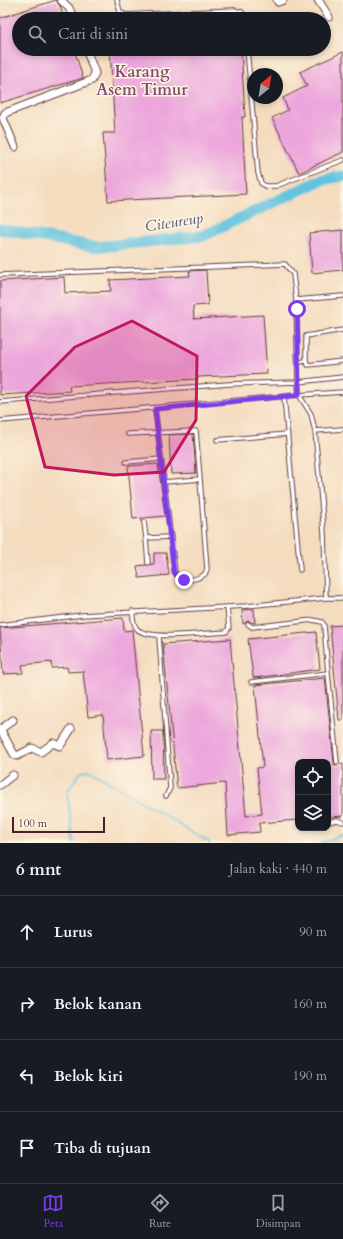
<!DOCTYPE html>
<html lang="id">
<meta charset="utf-8">
<style>
:root{--surface:#171b24;--page:#242831;--text:#f1f3f6;--muted:#9ea1a6;--line:#363941;--accent:#7c3aed}
body{margin:0;font-family:Cardo,serif;background:var(--page);color:var(--text)}
.controls{position:absolute;right:12px;bottom:12px;display:grid;overflow:hidden;border-radius:8px;box-shadow:0 2px 6px #0003}
.controls button{width:36px;height:36px;display:grid;place-items:center;padding:0;border:0;border-bottom:1px solid var(--line);background:var(--surface);color:var(--text);font:20px sans-serif}
.compass{position:absolute;left:247px;top:68px;width:36px;height:36px;border-radius:50%;background:var(--surface);box-shadow:0 2px 6px #0003;rotate:30deg}
.scale{position:absolute;left:12px;bottom:10px;width:93px;box-sizing:border-box;padding-left:4px;border:2px solid #4a1f2b;border-top:0;font-size:11px;line-height:14px;white-space:nowrap;color:#4a1f2b;-webkit-text-stroke:3px #fcf5e5;paint-order:stroke}
.stop{position:absolute;width:12px;height:12px;margin:-9px;border:3px solid #7c3aed;border-radius:50%;background:#fff}
.stop.end{background:#7c3aed;border-color:#fff;box-shadow:0 1px 4px #0008}
.list{margin:0;padding:0;list-style:none}
h2{display:flex;justify-content:space-between;align-items:center;height:52px;margin:0;padding:0 16px;font-size:17px}
h2 small{font-size:13px;font-weight:400;color:var(--muted)}
.list li{display:grid;grid-template-columns:26px 1fr auto;gap:12px;align-items:center;box-sizing:border-box;height:72px;padding:0 16px;border-top:1px solid var(--line)}
.list b{display:block;font-size:15px;white-space:nowrap}
.list em{font-size:13px;font-style:normal;color:var(--muted)}
.icon{flex:none;width:22px;height:22px;fill:none;stroke:currentColor;stroke-width:2;stroke-linecap:round;stroke-linejoin:round}
.map{position:relative;flex:none;width:343px;height:843px;overflow:hidden}
.search{position:absolute;background:var(--surface);box-shadow:0 2px 6px #0003;left:12px;right:12px;top:12px;height:44px;display:flex;align-items:center;gap:10px;box-sizing:border-box;padding:0 14px;border-radius:22px;color:var(--muted);font-size:15px}
.sheet{height:340px;background:var(--surface)}
nav{display:flex;justify-content:space-around;align-items:center;box-sizing:border-box;height:56px;border-top:1px solid var(--line);background:var(--surface);font-size:11px;color:var(--muted)}
nav a{display:grid;justify-items:center;gap:2px}
nav .on{color:var(--accent)}
.map>svg:first-child{display:block}
.lines{fill:none;stroke-linecap:round;stroke-linejoin:round}
.stream{stroke:#61c3df;stroke-width:2}
.river{stroke:#61c3df;stroke-width:11}
.building{fill:#eca6dc}
.lane-casing{stroke:#643b41;stroke-width:5.5}
.street-casing{stroke:#643b41;stroke-width:9}
.lane{stroke:#fff;stroke-width:3.5}
.street{stroke:#fff;stroke-width:7}
.route{stroke:#7c3aed;stroke-width:5}
.marked{fill:#c2185b;fill-opacity:0.2;stroke:#c2185b;stroke-width:3;stroke-linejoin:round}
.labels{text-anchor:middle;dominant-baseline:central;stroke-width:3;stroke-linejoin:round;paint-order:stroke}
.water-label{font-size:15px;font-style:italic;fill:#52586a;stroke:#fcf5e5}
.quarter-label{font-size:16px;font-weight:bold;fill:#834e69;stroke:#fcf5e5}
</style>
<div class="map">
<svg width="343" height="843" viewBox="0 0 343 843">
<rect width="100%" height="100%" fill="#fcf5e5"/>
<filter id="ink" filterUnits="userSpaceOnUse"><feTurbulence type="fractalNoise" baseFrequency=".025" numOctaves="2"/><feDisplacementMap in="SourceGraphic" scale="8" xChannelSelector="R" yChannelSelector="G"/><feConvolveMatrix kernelMatrix="1 2 1 2 8 2 1 2 1" color-interpolation-filters="sRGB"/></filter>
<filter id="wash" filterUnits="userSpaceOnUse"><feTurbulence type="fractalNoise" baseFrequency=".012" numOctaves="4" result="noise"/><feDisplacementMap in="SourceGraphic" scale="16" xChannelSelector="R" yChannelSelector="G"/><feGaussianBlur stdDeviation="0.9" result="paint"/><feColorMatrix in="noise" values="0 0 0 0 0 0 0 0 0 0 0 0 0 0 0 0 0 1.4 0 .05"/><feComposite in="paint" operator="in"/></filter>
<g filter="url(#wash)">
<rect width="100%" height="100%" fill="#f4dcbe"/>
<g class="lines">
<!-- stream -->
<path class="stream" d="M74 843 67 792 80 773 89 770 210 843
M321 843 343 835"/>
<!-- river -->
<path class="river" d="M0 229 97 247 203 236 321 180 343 176"/>
</g>
<g id="blocks">
<!-- building -->
<path class="building" d="M56 0 60 6 64 19H19V49H74L83 78 0 103V18Z
M110 49H241L245 117H242L246 194 108 201 103 133H115Z
M343 52V152L299 173 272 118 288 110 283 98 307 86 300 72Z
M343 230V270L312 273 309 233Z
M206 270 208 305 193 306 194 319 263 315 267 374 198 377V379L69 386 70 391 0 395V281L64 277 65 293 111 291 110 280 190 276 189 271Z
M193 434 196 473 171 474 169 435Z
M158 464 165 516 133 519 128 466Z
M154 553H166L169 575 139 578 137 566 154 564Z
M254 609 255 623 248 621 243 624 242 610Z
M123 618 124 631 132 630 144 756 107 760 103 715 88 717 83 671 68 672 67 667 52 668 51 662 22 665 23 673 3 674 0 628Z
M343 625V720H339L330 626Z
M316 632 320 669 254 678 253 676 248 639Z
M230 639 246 816 262 814 257 768 263 767 255 685 325 678 334 762V765L343 764V816L328 817V762H298V820L259 823 260 832 228 835 225 783 177 788 163 644Z
M151 731H163L164 779H152Z"/>
</g>
</g>
<g filter="url(#ink)">
<use href="#blocks" fill-opacity="0" stroke="#643b41" stroke-width="1"/>
<g class="lines">
<!-- lane casing -->
<g class="lane-casing">
<path id="lane" d="M117 0 120 12 126 15 234 10 242 12 245 19
M247 49 258 173 261 183 265 186H276L343 160
M0 275 285 264 293 274 296 300 298 382 343 377
M296 300 343 296
M306 361 308 365 343 361
M299 362 306 361V336L343 330
M284 397 300 570
M0 402 229 384 298 382 299 395 343 392
M155 409 175 572C181 583 195 581 205 574L207 569 200 479 164 482
M0 421 299 395 311 414 315 431 324 533 326 598 247 606 82 615 0 625
M315 431 343 429
M128 434 196 431 200 479
M217 440 288 434
M126 462 161 459
M144 522 146 538 171 537
M146 538 148 563
M326 598H343
M132 611C133 616 133 625 137 629 149 641 207 633 226 632L229 628 227 607
M248 624 252 627 313 620 322 622 324 625 328 673 251 682
M159 637 170 788 166 796
M328 673 337 762
M328 822 337 820 343 822"/>
</g>
<!-- street casing -->
<g class="street-casing">
<path id="street" d="M61 0 69 8 74 19
M277 0 278 2 283 0
M318 0 329 17
M15 147 3 118 5 113 92 80 95 73 86 49
M0 729 14 754 17 756 32 748 41 752 53 743 60 746 71 729
M1 729 13 720
M0 785 13 775"/>
</g>
<!-- lane -->
<use href="#lane" class="lane"/>
<!-- street -->
<use href="#street" class="street"/>
</g>
</g>
<g class="lines" filter="url(#ink)">
<!-- route -->
<path class="route" d="M184 580 177 576 174 572 155 409 299 395 297 309"/>
</g>
<!-- marked area -->
<path class="marked" d="M132 321 197 356 196 420 164 472 114 475 45 467 26 396 75 347Z"/>
<g class="labels">
<!-- water labels -->
<g class="water-label">
<text transform="translate(174 222) rotate(-9)">Citeureup</text>
</g>
<!-- quarter labels -->
<g class="quarter-label">
<text x="142" y="72">Karang<tspan x="142" dy="18">Asem Timur</tspan></text>
</g>
</g>
</svg>
<div class="controls">
<button><svg class="icon" aria-label="locate" viewBox="0 0 24 24"><circle cx="12" cy="12" r="6"/><path d="M12 2v4M12 18v4M2 12h4M18 12h4"/></svg></button>
<button><svg class="icon" aria-label="layers" viewBox="0 0 24 24"><path d="M12 4l9 5-9 5-9-5zM3 14l9 5 9-5"/></svg></button>
</div>
<svg class="compass" viewBox="-18 -18 36 36"><path d="M0-13l5 13h-10z" fill="#e53935"/><path d="M0 13l5-13h-10z" fill="#9ea1a6"/></svg>
<div class="scale">100 m</div>
<div class="stop" style="left:297px;top:309px"></div>
<div class="stop end" style="left:184px;top:580px"></div>
<div class="search"><svg class="icon" aria-label="search" viewBox="0 0 24 24"><circle cx="10" cy="10" r="6"/><path d="M15 15l6 6"/></svg>Cari di sini</div>
</div>
<section class="sheet">
<h2>6 mnt<small>Jalan kaki · 440 m</small></h2>
<ul class="list">
<li><svg class="icon" aria-label="ahead" viewBox="0 0 24 24"><path d="M12 20V5M6 11l6-6 6 6"/></svg><div><b>Lurus</b></div><em>90 m</em></li>
<li><svg class="icon" aria-label="right" viewBox="0 0 24 24"><path d="M7 20v-9h11M14 6l5 5-5 5"/></svg><div><b>Belok kanan</b></div><em>160 m</em></li>
<li><svg class="icon" aria-label="left" viewBox="0 0 24 24"><path d="M17 20v-9H6M10 6l-5 5 5 5"/></svg><div><b>Belok kiri</b></div><em>190 m</em></li>
<li><svg class="icon" aria-label="arrive" viewBox="0 0 24 24"><path d="M6 21V4h12l-3 4 3 4H6"/></svg><div><b>Tiba di tujuan</b></div></li>
</ul>
</section>
<nav>
<a class="on"><svg class="icon" aria-label="map" viewBox="0 0 24 24"><path d="M3 6l6-2 6 2 6-2v14l-6 2-6-2-6 2zM9 4v14M15 6v14"/></svg>Peta</a>
<a><svg class="icon" aria-label="directions" viewBox="0 0 24 24"><path d="M12 3l9 9-9 9-9-9zM9 14v-3h6M13 9l2 2-2 2"/></svg>Rute</a>
<a><svg class="icon" aria-label="saved" viewBox="0 0 24 24"><path d="M7 4h10v16l-5-4-5 4z"/></svg>Disimpan</a>
</nav>
